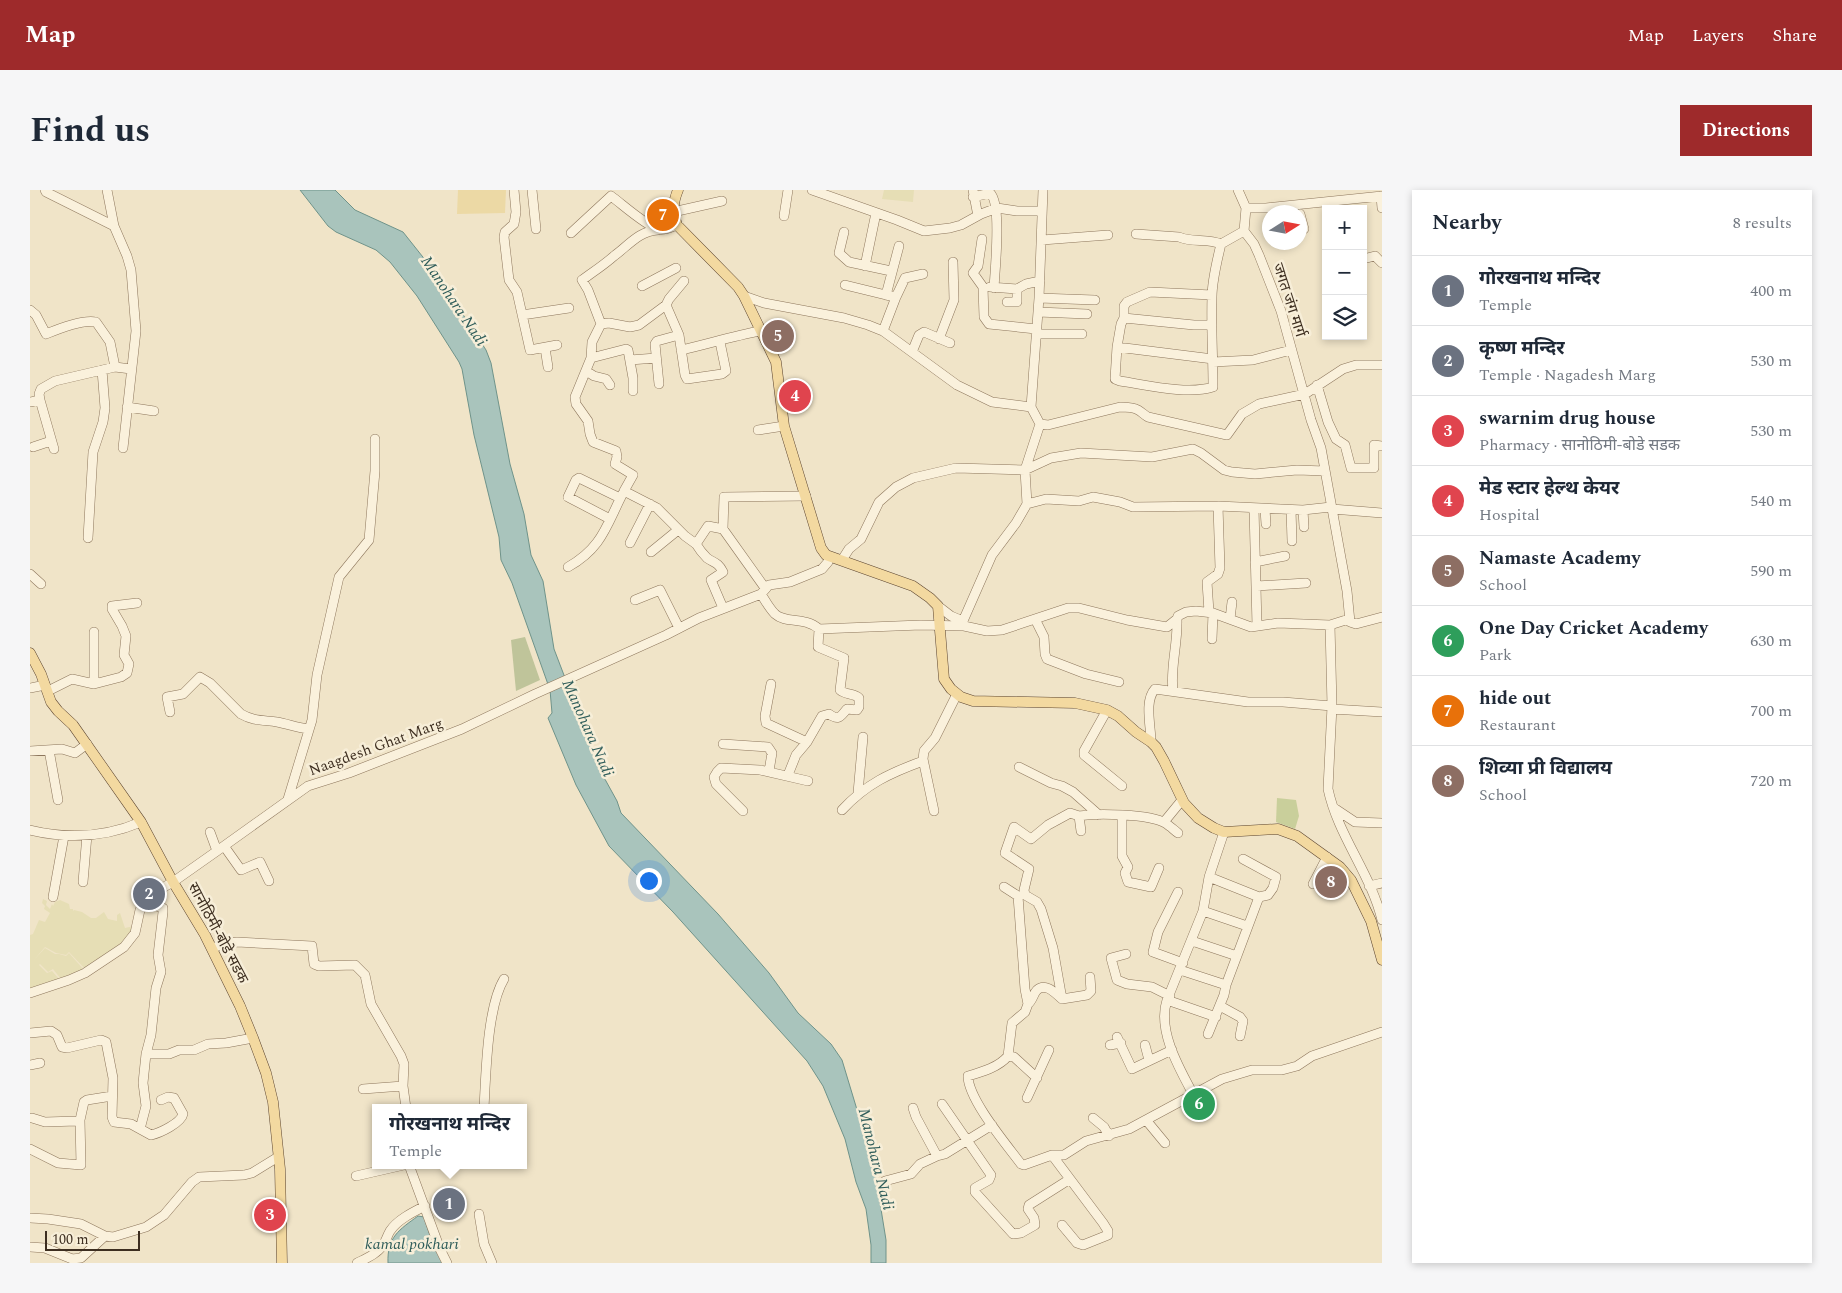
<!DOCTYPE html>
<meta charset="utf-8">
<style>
:root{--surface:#fff;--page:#f6f6f7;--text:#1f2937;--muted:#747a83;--line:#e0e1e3;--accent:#9e2a2b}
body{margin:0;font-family:Spectral,"Noto Sans Devanagari",serif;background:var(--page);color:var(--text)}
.controls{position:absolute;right:15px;top:15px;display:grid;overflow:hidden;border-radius:0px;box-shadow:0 2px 8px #0003}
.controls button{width:45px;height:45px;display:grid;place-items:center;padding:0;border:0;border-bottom:1px solid var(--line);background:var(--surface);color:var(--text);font:25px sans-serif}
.compass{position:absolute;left:1232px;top:15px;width:45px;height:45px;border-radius:50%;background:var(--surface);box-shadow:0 2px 8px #0003;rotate:79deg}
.scale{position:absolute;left:15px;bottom:12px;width:95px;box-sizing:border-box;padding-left:5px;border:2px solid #3d2e20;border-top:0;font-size:14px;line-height:18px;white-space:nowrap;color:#3d2e20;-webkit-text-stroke:4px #f7eed8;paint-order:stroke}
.you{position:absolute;left:618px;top:690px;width:18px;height:18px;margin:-12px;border:4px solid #fff;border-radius:50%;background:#1a73e8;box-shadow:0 0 0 8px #1a73e833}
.badge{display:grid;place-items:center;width:32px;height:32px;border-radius:50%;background:var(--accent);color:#fff;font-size:16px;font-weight:700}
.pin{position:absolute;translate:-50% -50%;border:2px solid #fff;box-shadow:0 1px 5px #0006}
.popup{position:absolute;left:342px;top:914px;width:155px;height:65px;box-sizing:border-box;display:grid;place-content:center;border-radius:0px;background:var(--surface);filter:drop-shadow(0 1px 4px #0005);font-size:16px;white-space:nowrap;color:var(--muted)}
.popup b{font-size:19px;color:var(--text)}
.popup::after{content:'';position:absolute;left:50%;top:100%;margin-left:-10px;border:10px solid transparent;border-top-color:var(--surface)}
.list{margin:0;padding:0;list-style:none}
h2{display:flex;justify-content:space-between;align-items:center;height:65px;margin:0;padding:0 20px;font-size:21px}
h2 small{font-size:16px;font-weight:400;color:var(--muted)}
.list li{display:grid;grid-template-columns:32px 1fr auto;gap:15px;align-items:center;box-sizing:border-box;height:70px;padding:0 20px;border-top:1px solid var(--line)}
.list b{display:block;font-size:19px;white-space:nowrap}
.list p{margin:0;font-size:16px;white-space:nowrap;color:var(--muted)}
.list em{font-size:16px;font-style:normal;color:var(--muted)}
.icon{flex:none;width:28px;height:28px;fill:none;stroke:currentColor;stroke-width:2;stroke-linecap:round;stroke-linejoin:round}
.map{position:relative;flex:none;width:1352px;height:1073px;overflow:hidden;border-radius:0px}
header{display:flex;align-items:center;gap:30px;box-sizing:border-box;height:70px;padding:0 25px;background:var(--accent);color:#fff}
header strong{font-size:24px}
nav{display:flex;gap:28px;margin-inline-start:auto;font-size:18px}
.intro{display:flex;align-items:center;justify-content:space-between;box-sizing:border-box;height:120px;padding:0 30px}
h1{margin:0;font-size:35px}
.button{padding:12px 22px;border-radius:0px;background:var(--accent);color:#fff;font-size:18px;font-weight:700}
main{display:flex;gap:30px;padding:0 30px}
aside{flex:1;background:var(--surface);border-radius:0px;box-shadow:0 2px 8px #0003}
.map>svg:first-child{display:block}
.farmland{fill:#e6deb5}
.green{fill:#c9cf9b}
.sand{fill:#ecd9a5}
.cemetery{fill:#bfc49a}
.water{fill:#a9c4bc;stroke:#6f938a}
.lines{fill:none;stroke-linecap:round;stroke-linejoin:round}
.minor-casing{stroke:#8d765c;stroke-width:10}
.major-casing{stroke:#5b4430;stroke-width:11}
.minor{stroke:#faf1dc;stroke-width:9}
.major{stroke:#f3d9a0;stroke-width:10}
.labels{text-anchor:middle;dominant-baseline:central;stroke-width:5;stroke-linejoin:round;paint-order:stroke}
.street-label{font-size:15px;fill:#3d2e20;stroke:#f7eed8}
.water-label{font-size:16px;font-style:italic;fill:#2f5d5a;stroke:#f7eed8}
</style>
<header>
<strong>Map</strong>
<nav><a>Map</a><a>Layers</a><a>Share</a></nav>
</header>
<div class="intro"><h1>Find us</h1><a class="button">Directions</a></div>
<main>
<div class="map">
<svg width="1352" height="1073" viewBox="0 0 1352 1073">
<rect width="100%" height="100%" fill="#f0e4c8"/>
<!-- farmland -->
<path class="farmland" d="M854 0H884L883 12 852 9Z
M13 709 17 711 16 715 20 719 22 714 23 716 25 712 30 710 39 714 40 719H43V721L44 720 52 722 61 728H66L74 722 78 729 87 731V725L90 723 95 738 109 735 108 742 56 780 39 762 36 765 26 763 15 757 4 770 15 758 25 764H29L36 766 39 763 55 781 34 790 33 787 30 788 23 779 18 782 10 774 9 775 17 783 22 781 29 789 0 801V745L3 744 9 730 15 732 20 723 14 719 15 716 12 713Z"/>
<!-- green -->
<path class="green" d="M1247 608 1266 610 1269 626 1265 639 1246 632Z"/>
<!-- sand -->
<path class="sand" d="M428 0H476L475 23 427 24Z"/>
<!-- cemetery -->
<path class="cemetery" d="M495 447 510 490 486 501 481 450Z"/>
<!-- water -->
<path class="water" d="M270 0H305L325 20 373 42 408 86 456 160 461 173 480 274 494 324 501 365 513 391 524 459 571 582 587 611 591 623 688 724 739 783 768 823 801 854 812 870 844 976 856 1050V1073H841V1055L836 1019 826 992 815 949 793 896 777 871 643 722 579 656 546 595 518 528 522 523 520 500 482 393 471 370 469 347 444 245 432 179 429 172 387 106 360 72 346 60 306 42 298 36Z
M388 1026 394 1027 403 1055 416 1073H358C357 1047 369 1040 388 1026Z"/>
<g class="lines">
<!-- minor casing -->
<g class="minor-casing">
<path id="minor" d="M15 0 16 2 84 36
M77 0 84 36 97 66 101 80 106 141 93 258
M484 0 486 22 484 34 475 42 474 47 479 90 487 102 500 160 527 155
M502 0 506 39
M782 0 867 30 894 41 920 38 931 35 951 24
M943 0 947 21 951 24 967 18 987 21H1012
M1208 0 1216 18 1214 41 1224 54 1229 65 1251 121 1281 230 1291 258 1317 401 1320 432 1326 434 1352 427
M1351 6 1352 18
M943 7 960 3C972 13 965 80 964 98
M1216 18H1236L1352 6
M643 22 692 11
M1270 24 1274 39
M754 26 758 0
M628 40C609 41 599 55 584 66 574 75 563 82 552 90L558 100 571 134 562 152 561 168 545 207 546 214 558 231 560 244 563 252 586 261 587 267 585 274 603 285 594 301 627 318 655 346 666 354 678 336 693 339 735 398
M814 42 809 63 819 72 861 81
M541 43 581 6C592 14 615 35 628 39 634 41 641 37 647 35
M1106 44 1149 47C1163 53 1177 48 1191 54
M952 49 948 76 943 83 953 97 954 127 959 134 1006 139
M1012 50 1078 45
M1333 69 1345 66 1352 73
M835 76 846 23
M815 95 856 105 869 56
M612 96 646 78
M960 97 987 99 996 94 1010 91
M714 106 734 113 814 128 838 135 853 141 927 195 962 212 1001 217
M866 107 875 88 893 84
M1009 108 1065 110
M977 112H987V99
M636 115 649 145 655 185 657 189 692 184 696 181 690 152
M0 120 6 125 16 144C28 139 53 129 66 132L80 152 85 177
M1008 122 1057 124
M492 125 539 118
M1094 128V116L1097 112 1120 102 1182 105
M571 134 579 133 600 137 609 135 636 115 639 109 654 91
M853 141 866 107 856 105
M1006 144H1052
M909 149 924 110 923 72
M1087 157 1091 134 1094 128 1164 135H1182
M515 158 518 177
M651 160C678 154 703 146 730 141
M882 162 889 145 894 142 920 153
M561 168 596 159 598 160 603 188V201
M1183 169 1087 157 1085 189 1090 191C1117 195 1157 205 1183 197 1183 167 1181 137 1182 107 1182 90 1187 71 1191 54L1214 41
M600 170 626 168
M1183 172 1223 170 1261 160
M556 181 564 186 576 189 580 195
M629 194 625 154 627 151 649 145
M1287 195 1298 232 1306 249 1315 255 1321 278H1344V255L1352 256
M10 210 24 259
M0 212 10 210 9 204 11 199 25 191 85 177 101 179
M97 217 124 221
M1010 234 1018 235 1090 217C1095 217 1103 217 1108 220 1112 222 1114 225 1118 227L1197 245 1212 224 1229 214 1275 204 1313 179 1326 175H1352
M728 240 754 236
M3 257 21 251
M997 314 995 280 1010 234 1001 217 1009 108 1013 0
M1224 318 1227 436
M1235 319 1236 334
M1302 319 1352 323
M1261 320 1262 351
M580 329 538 307 546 290 549 288 590 308
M1274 337 1273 320 1301 317
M693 339 694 307 776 306
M58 348 63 262 73 232 75 218 72 180
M600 353 620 314
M666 354C669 359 673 364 677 368 684 373 688 372 693 382L681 390 693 418
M621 362 648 340
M812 370 819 359 831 349 849 312 866 297 883 288 926 278 995 280 1021 268 1051 263 1122 267 1163 259 1171 263 1194 280 1202 282 1225 284 1267 280 1295 281
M1225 372 1255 366
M538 377C572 358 576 336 593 303
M0 384 11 394
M1227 396 1276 393
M731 404C735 410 739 418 745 424 756 434 774 426 789 439L891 435 934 436
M605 410 630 400 649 438
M908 416 921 426 933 431 934 436 957 441 972 440 1038 418H1049L1097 430 1137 437 1147 429 1148 426 1156 422 1166 421 1183 423 1221 437 1248 433 1300 435 1319 429
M1179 422 1177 392 1188 384 1190 378 1188 316
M1005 429 1014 447 1015 464 1017 469 1056 484 1089 492
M1200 429 1202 412
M933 431 962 365 986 333 997 314 1016 309 1049 311 1063 307 1090 312 1103 317 1188 316 1273 320
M1300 435 1302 516 1298 599C1308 646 1341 684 1352 730
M1182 449 1183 423
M64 494 91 487 97 483 99 474 94 465 96 446 92 436 82 419V416L107 413
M741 494 735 526 736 533 777 552
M0 498 15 495
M18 501 42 489 64 494V442
M1143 501C1140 477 1148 454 1147 429
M1302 519 1352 522
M1077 520 1054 561V565L1092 596
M140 522 137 507 153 504 170 487 180 493 211 524C223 531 233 530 247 532 258 534 268 538 279 539
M1121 552C1121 536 1114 511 1125 499L1218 512H1253L1302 516
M693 554 738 557 742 563 739 581
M19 560 28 610
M0 561 32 559 45 563 57 554
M989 577 1021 593 1032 596 1043 602 1069 625
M758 585 766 565 777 552 792 526 799 524C809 531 810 527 817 519L827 520 829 517V508C824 503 815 505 810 500L814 468 788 457 789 439
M828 603 833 547
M258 609 282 530 287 485 309 387 339 350 345 281V249
M1304 618 1325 632 1352 633
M812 620C836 594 860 583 893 571
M713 621 686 594 684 587 687 582 691 578 730 580 778 591
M904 621 893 569 894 561 905 548 927 504
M1092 625V666L1098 677 1095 683 1098 692 1121 697 1129 678
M1134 632 1152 610
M0 640C37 649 76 647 111 632
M1051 641 1049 626C1067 623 1120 624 1135 633 1140 636 1144 640 1148 643
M180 642 187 661
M194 656 211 680 230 672 239 691
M1179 687 1229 707 1238 705 1243 698 1246 687 1213 669
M53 692 57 645
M1283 694 1297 667
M1339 696 1352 693
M974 697 988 706 995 799 998 814C1003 810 1003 804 1007 800 1016 792 1026 804 1032 809L1023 758 1011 719 1007 712 995 705 994 700 999 679 975 663 984 637 1001 649 1018 635 1040 623 1049 626
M1148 702 1128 742 1123 762 1153 773
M23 707 34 646
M1173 721 1217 736
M1162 751 1207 766
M182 758 198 753 207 752 282 756 284 774 289 776 325 775 335 785 341 814 371 866 374 874 373 896 376 918
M1096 764 1081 768 1087 790 1097 794 1122 797 1140 806
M1150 780 1196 795
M0 803 39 790 55 783 94 757 105 743 110 720 116 713 134 697 143 692 187 661 278 596 319 583 432 539 505 504 636 445 669 428 731 404 739 395 760 392 792 379 798 372 799 367
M1032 809 1057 805 1061 801 1060 787
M1137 810 1186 827
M998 814 995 822 982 833 978 866C969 877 952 882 938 886 938 909 976 954 991 974L994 975 1022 965H1034L1056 951 1099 939 1192 889 1222 880H1252L1267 876 1282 866 1352 842
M1190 816 1210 827 1213 831 1210 846
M0 843 21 841 27 845 32 857 37 858 71 850 76 852 83 888 82 927 84 932 101 934 121 945C130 943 151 933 153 924L144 908 138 907 131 910
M1178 844 1194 805 1196 795 1229 707
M1087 847 1102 879 1142 860
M1080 855 1091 853
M1115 855 1119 870
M116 864H139L149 860H164L178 854 196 853 223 848
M978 866 984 867 1007 888
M0 875 10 873
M333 899 373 896
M1163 904C1149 878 1127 840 1137 810L1173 721 1179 687 1194 642
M997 908 1019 860
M912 914 961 985 959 990 945 998V1002L983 1044 991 1043 1005 1035 1004 1028 998 1019 999 1015 1040 989
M454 918C456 884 457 817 474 789
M883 918 886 927 907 966 915 964 962 935
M2 928 15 932 47 931 50 930 54 912 57 910 82 906
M1063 928 1074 937 1079 946
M1116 930 1135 953
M110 939 116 916 113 893 116 864 121 845 126 798 131 782 128 765 133 722V718L116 713
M0 959 28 973 51 975 50 930
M1022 965 1073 1033 1078 1041V1045L1053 1055 1047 1053 1032 1035
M379 975 410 1059 417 1073
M326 986 374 975
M855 991 881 984 890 974 907 966
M449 1024 454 1054 462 1073
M0 1028 18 1029 51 1034 75 1046
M0 1057 15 1058 42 1069 51 1068 75 1046 83 1047 116 1037 134 1025 162 992 169 987 214 985 222 983 248 967
M327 1073C337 1068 347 1064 353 1055 356 1051 357 1046 360 1041 367 1030 383 1022 395 1016"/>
</g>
<!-- major casing -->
<g class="major-casing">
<path id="major" d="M648 0C643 12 642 22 647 35L708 97 714 106 746 172 754 236 791 358 796 365 883 396 900 408 908 416 914 489 921 499 931 507 943 511 1045 513 1077 520 1088 526 1106 542 1121 552 1126 557 1134 571 1154 613 1168 628 1184 638 1194 642 1248 639 1267 646 1310 677 1321 690 1341 731 1352 770
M0 463 11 484 21 512 28 521 43 535 111 632 143 692 175 745 210 816 223 848 236 883 243 912 250 979 252 1073"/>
</g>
<!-- minor -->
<use href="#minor" class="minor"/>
<!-- major -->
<use href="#major" class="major"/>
</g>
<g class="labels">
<!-- street labels -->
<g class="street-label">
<text transform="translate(1259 110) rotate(72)">जगत जंग मार्ग</text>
<text transform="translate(346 557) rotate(-20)">Naagdesh Ghat Marg</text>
<text transform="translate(188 743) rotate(62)">सानोठिमी-बोडे सडक</text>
</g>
<!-- water labels -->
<g class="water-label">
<text transform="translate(424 111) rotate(56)">Manohara Nadi</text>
<text transform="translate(558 538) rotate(66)">Manohara Nadi</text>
<text transform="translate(846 969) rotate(76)">Manohara Nadi</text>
<text x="382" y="1054">kamal pokhari</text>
</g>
</g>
</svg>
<div class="controls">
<button>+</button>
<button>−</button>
<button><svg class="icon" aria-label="layers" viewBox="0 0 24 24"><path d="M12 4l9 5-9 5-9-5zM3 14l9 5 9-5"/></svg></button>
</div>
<svg class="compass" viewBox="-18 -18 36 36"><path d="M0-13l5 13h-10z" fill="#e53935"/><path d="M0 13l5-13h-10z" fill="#747a83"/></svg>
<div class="scale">100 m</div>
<div class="you"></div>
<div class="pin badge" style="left:419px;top:1014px;background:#6b7280">1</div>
<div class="popup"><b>गोरखनाथ मन्दिर</b>Temple</div>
<div class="pin badge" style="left:119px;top:704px;background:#6b7280">2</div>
<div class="pin badge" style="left:240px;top:1025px;background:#e0444e">3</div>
<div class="pin badge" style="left:765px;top:206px;background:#e0444e">4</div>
<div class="pin badge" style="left:748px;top:146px;background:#8d6e63">5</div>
<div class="pin badge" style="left:1169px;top:914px;background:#2e9e5b">6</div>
<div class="pin badge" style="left:633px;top:25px;background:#e8710a">7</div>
<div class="pin badge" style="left:1301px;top:692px;background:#8d6e63">8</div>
</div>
<aside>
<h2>Nearby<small>8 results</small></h2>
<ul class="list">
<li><span class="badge" style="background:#6b7280">1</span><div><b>गोरखनाथ मन्दिर</b><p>Temple</p></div><em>400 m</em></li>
<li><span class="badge" style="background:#6b7280">2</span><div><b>कृष्ण मन्दिर</b><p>Temple · Nagadesh Marg</p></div><em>530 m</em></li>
<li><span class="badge" style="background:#e0444e">3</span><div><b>swarnim drug house</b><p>Pharmacy · सानोठिमी-बोडे सडक</p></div><em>530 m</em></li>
<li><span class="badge" style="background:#e0444e">4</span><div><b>मेड स्टार हेल्थ केयर</b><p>Hospital</p></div><em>540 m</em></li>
<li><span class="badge" style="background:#8d6e63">5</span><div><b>Namaste Academy</b><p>School</p></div><em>590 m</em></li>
<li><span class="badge" style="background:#2e9e5b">6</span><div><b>One Day Cricket Academy</b><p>Park</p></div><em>630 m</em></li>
<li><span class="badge" style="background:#e8710a">7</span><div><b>hide out</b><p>Restaurant</p></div><em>700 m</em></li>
<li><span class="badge" style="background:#8d6e63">8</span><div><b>शिव्या प्री विद्यालय</b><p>School</p></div><em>720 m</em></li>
</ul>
</aside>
</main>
